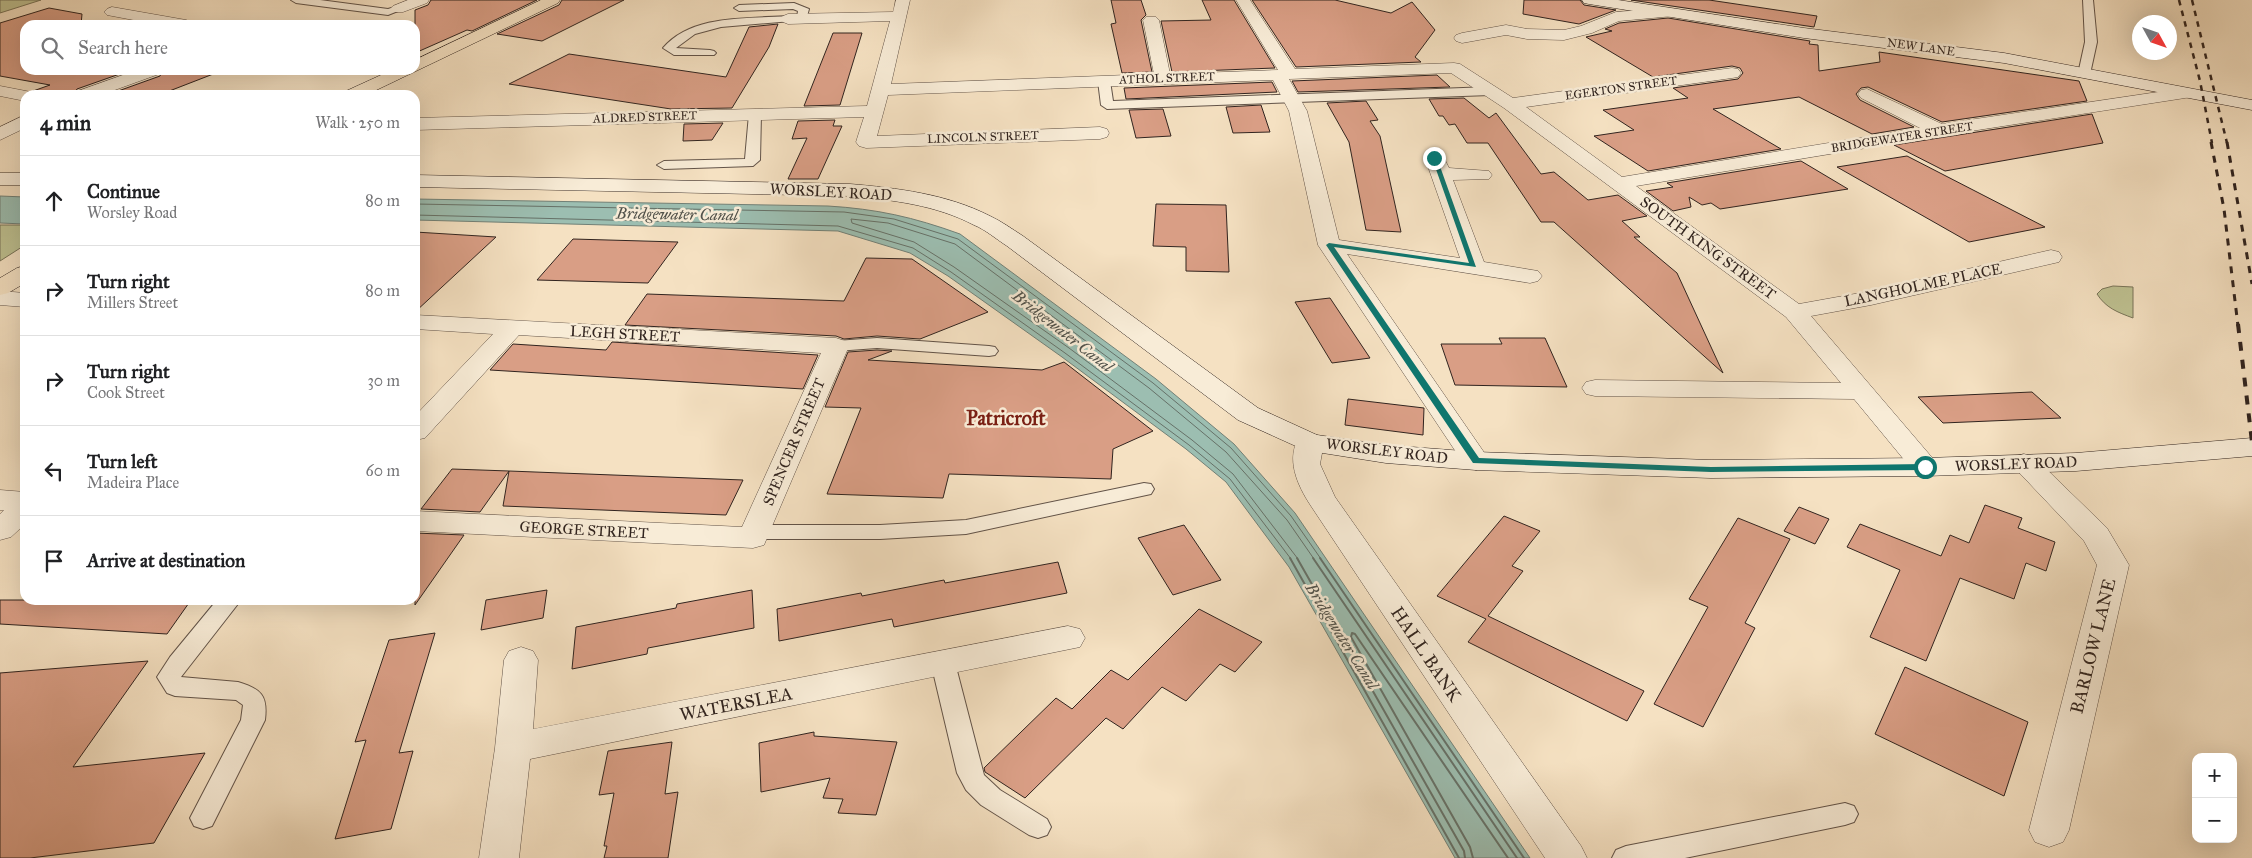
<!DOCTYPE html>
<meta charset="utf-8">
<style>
:root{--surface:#fff;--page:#f2f2f2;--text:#202124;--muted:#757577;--line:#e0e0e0}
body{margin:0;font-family:"IM FELL Great Primer",serif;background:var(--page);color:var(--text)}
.controls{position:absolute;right:15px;bottom:15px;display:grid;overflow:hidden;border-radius:10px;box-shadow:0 5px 20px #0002}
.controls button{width:45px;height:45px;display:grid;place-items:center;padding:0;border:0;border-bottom:1px solid var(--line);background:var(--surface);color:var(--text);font:25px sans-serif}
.compass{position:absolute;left:2132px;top:15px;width:45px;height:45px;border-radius:50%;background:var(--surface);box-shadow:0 5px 20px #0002;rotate:130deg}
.stop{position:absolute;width:15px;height:15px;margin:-11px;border:4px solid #0f766e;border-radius:50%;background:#fff}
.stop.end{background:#0f766e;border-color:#fff;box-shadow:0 1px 5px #0008}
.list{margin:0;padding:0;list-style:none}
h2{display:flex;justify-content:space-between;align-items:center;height:65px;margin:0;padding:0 20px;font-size:21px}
h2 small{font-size:16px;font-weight:400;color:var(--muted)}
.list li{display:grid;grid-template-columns:32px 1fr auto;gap:15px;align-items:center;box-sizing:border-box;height:90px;padding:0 20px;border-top:1px solid var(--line)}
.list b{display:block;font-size:19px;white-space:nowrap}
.list p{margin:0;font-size:16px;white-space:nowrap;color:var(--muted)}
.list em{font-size:16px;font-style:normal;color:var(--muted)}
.icon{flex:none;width:28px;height:28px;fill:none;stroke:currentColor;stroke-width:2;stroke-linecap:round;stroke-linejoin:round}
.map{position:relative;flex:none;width:2252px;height:858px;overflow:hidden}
.search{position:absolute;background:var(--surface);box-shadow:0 5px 20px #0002;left:20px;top:20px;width:400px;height:55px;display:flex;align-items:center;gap:12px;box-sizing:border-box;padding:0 18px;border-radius:15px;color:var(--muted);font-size:19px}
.panel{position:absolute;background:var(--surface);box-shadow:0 5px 20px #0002;left:20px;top:90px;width:400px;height:515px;border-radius:15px}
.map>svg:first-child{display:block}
.green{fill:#bfc292;stroke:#787358}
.water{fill:#9cbeb1;stroke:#718077}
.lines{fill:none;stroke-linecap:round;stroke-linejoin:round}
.shore-far1{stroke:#667168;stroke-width:1}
.shore{stroke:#667168;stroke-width:2}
.building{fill:#d99e85;stroke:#31241f}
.lane-casing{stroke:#625348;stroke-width:2}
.street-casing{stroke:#625348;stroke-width:1}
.secondary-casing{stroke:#31241f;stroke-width:1}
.primary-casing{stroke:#31241f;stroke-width:1}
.lane{fill:#f8ecd7;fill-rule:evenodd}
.street{fill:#f8ecd7;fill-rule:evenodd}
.secondary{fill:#f8ecd7;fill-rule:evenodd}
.primary{fill:#f5e1c2;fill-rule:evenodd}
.rail-far2{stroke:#31241f;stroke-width:2.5;stroke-dasharray:5.5 5.5;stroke-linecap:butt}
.rail-far1{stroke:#31241f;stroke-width:3;stroke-dasharray:7 7;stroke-linecap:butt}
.rail{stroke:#31241f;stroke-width:4;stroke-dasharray:9 9;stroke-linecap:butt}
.route{fill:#0f766e}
.labels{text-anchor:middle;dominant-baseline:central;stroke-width:5;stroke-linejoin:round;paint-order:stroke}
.far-street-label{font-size:12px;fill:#31241f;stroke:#f8ecd7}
.street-label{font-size:15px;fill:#31241f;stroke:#f8ecd7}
.water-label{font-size:16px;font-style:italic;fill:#51524b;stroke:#f8ecd7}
.near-street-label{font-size:18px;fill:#31241f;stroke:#f8ecd7}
.district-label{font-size:20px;font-weight:bold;fill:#7a1f14;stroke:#f8ecd7}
</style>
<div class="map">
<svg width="2252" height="858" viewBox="0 0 2252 858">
<rect width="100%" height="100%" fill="#f5e1c2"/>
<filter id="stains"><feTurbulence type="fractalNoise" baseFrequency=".004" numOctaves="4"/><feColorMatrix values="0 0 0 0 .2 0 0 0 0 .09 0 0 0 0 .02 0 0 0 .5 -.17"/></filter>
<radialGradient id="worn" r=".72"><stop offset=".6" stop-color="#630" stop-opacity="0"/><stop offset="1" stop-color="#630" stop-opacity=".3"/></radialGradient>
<!-- green -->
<path class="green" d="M0 0H41L0 13Z
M0 225H25V245L0 261Z
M2113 286 2133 287V318C2117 312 2106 308 2097 294L2102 289Z"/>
<!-- water -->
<path class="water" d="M0 196 25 197V224L0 223Z
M415 199 828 206C877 209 913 217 960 234L1156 379 1234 444 1295 513 1530 858H1455L1289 567 1226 482 1186 449 1062 357 948 276 910 253 838 231 415 220Z"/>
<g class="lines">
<!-- shore-far1 -->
<path class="shore-far1" d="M415 204 844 212 894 219 958 239 1153 383 1231 448 1291 516 1321 559
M415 215 838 226 913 248 951 272 1065 353 1189 445 1230 479 1291 559
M1298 559 1233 474 1192 440 1069 348 954 267 914 242 852 223 851 219 888 223 955 244 1149 388 1226 452 1287 520 1314 559"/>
<!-- shore -->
<path class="shore" d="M1290 558 1459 858
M1297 558 1464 851 1465 858
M1313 558 1517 858
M1320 558 1524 858
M1473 858 1470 847 1351 637 1352 633 1355 634 1508 858"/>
</g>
<!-- building -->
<path class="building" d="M431 0H537L472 31 467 30 415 53V10L428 5Z
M562 0H624L542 41 497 34 559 5Z
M1111 0H1141L1146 15 1141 20 1152 72 1122 73 1111 24 1116 23Z
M1202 0H1234L1275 68 1172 72 1161 21 1211 20Z
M1252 0H1335L1391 13 1412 2 1435 30 1415 57 1421 62 1296 67Z
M1524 0H1580L1584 5 1616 10 1579 24 1523 14Z
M1631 0H1709L1817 16 1814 27Z
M49 8 82 14 81 25H25V70H131L77 89 73 95H35L33 91 50 85 0 76V23Z
M1668 18 1810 41 1809 44 1818 45 1819 71 1880 62 1879 52 2079 81 2087 101 1942 122 1868 87 1861 88 1856 94 1860 100 1914 127 1872 134 1799 97 1713 109 1781 149 1648 171 1594 136 1634 130 1603 110 1688 98 1673 88 1738 79 1743 73 1740 68 1732 66 1653 77 1586 37 1612 31 1605 29 1619 23Z
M778 24 769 47 732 108 671 109 509 84 569 54 726 77 749 27Z
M833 33H862L840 105 804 106Z
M163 70 221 71 159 95H107L160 76Z
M1437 75 1450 87 1298 92 1292 81Z
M1272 82 1277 92 1126 99 1124 88Z
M1464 98 1489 118 1496 113 1541 174 1554 172 1588 200 1618 195 1647 216 1622 221 1640 237H1634L1677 273 1723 373 1554 222H1541L1488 143H1467L1455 124 1449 125 1443 116H1439L1429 99Z
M1366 101 1378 120 1370 121 1380 136 1401 232 1366 230 1349 142 1327 103Z
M1261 105 1270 132 1233 133 1226 107Z
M1163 109 1171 136 1136 138 1129 110Z
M2092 114 2103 143 1945 171 1894 145Z
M835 120 833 126H842L818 179H788L807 138 792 139 798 121Z
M723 123 712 140 683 141 684 124Z
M1907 156 2045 227 1969 242 1837 167Z
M1801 161 1848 189 1720 209 1711 203 1702 205 1689 197 1691 207 1673 211 1646 191 1673 187 1667 183Z
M1156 204 1226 205 1229 272 1186 271V247L1153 246Z
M415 232 496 237 415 312Z
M573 239 678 242 648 283 537 280Z
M866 258 912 259 988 312 920 339 877 336 844 339 836 336 625 325 647 294 844 301Z
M1330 298 1370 358 1332 363 1295 302Z
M1499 338H1545L1567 387 1455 385 1441 344H1502Z
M612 342 818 355 803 389 490 370 513 344 606 350Z
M877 350 892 351 868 360 1042 370 1064 362 1153 431 1113 449 1111 479 949 474 943 498 827 494 861 408 825 407 848 352Z
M2032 392 2061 418 1943 423 1918 397Z
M1348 399 1424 408 1423 435 1345 425Z
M452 469 509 471 480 512 421 509Z
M509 471 743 480 726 515 503 506Z
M1985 505 2022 518 2018 528 2055 542 2046 571 2026 563 2014 599 1960 578 1926 661 1870 637 1900 570 1847 547 1860 524 1941 556 1950 535 1969 543Z
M1799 507 1829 519 1815 544 1784 531Z
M1504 516 1540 531 1512 566 1523 571 1488 616 1644 691 1627 721 1468 642 1486 619 1437 596Z
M1738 518 1790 539 1745 623 1755 628 1703 727 1654 704 1708 607 1689 599Z
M1184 525 1221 580 1173 595 1138 538Z
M415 533 464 535 415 605Z
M1058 562 1067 593 894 627 892 619 779 641 777 609 861 593 862 596 944 580 945 583Z
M547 590 543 618 481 630 486 600Z
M752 590 754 628 648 648 647 654 572 669 576 627 676 608 677 604Z
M0 600H191L167 634 0 624Z
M1199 609 1262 642 1235 672 1220 664 1186 701 1162 687 1123 729 1106 718 1025 798 985 772 984 768 1056 698 1072 709 1111 670 1128 680Z
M435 633 399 753 413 751 391 829 335 839 366 740 355 742 389 640Z
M148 661 73 767 205 753 154 843 30 858H0V673Z
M1905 667 2028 722 2004 796 1875 734Z
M814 732V736L897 742 876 815 838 813 843 799 823 798 830 778 761 792 759 743Z
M672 742 665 794 678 792 668 858H604L607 846H604L614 793 599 795 608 751Z"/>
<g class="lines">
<!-- lane casing -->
<g class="lane-casing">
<path id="lane" d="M291 0H320L388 9 398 6 403 9 388 15 296 3Z
M2083 0H2093L2097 42 2090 74 2084 77 2078 74 2085 42Z
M794 3 809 9 806 20H798L797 18 798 11 793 9 739 11 734 8 739 5Z
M788 16 793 19 792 21 721 27 695 34 676 48 710 50 714 51 716 53 714 55H674L663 48C692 14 748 19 788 16Z
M1104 77 1110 81 1113 101 1490 87 1496 91 1490 95 1107 109 1101 105 1098 81Z
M755 110 761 114 760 160 753 166 664 169 657 165 664 161 745 159 749 114Z
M877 338 989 346 995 347 998 351 995 355 989 356 877 348 836 351 830 350 827 346 830 342 836 341Z
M1144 483 1151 484 1154 489 1151 494 966 534 880 539H755L748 537 745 532 748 527 755 525H880L966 520Z
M217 600H241L181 677 238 682C261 689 268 695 265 720L212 826 203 829 194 826 190 818 241 720 243 705 236 700 175 696 167 693 157 677 170 657Z
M943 654 951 657 955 663 984 775 1000 790 1047 819 1051 827 1047 835 1038 838 1029 835 981 805 966 790 957 773 931 663 935 657Z
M1845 803 1854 806 1858 814 1854 822 1845 825 1685 858H1612L1616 850 1626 846Z"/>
</g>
<!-- street casing -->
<g class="street-casing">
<path id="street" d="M408 0H429L427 3 403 12H393L390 9 393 6Z
M896 0H910L891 84 1154 74 1143 20 1146 17H1156L1159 20 1170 74 1278 70 1236 0H1250L1295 69 1454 63 1460 64 1513 98 1732 68 1738 69 1741 73 1738 77 1732 78 1526 107 1622 177 1920 128 1861 98 1858 94 1861 90 1867 89 1942 124 2185 88 2191 89 2194 93 2191 97 2185 98 1939 136 1636 186 1799 304 1871 291 2051 250 2059 252 2062 257 2059 262 1871 305 1811 316 1935 461 1939 467 1935 473 1925 476 1915 473 1854 399 1595 396 1586 394 1582 388 1586 382 1595 380 1841 383 1786 317 1504 108 1451 73 1289 79 1307 111 1339 240 1460 258 1425 158 1428 154 1435 152 1442 154 1449 168 1489 171 1492 175 1489 179 1453 180 1484 262 1538 271 1542 276 1538 281 1530 283 1347 254 1490 461 1486 467 1476 470 1466 467 1318 245 1289 111 1273 80 888 95 877 136 1100 127 1107 129 1109 133 1107 137 1100 139 866 148 859 146 856 142 864 117 415 130V118L867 106 890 21 788 24 783 22 780 19 783 16 788 14 893 12Z
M112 7 186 20 192 22 194 25H160L107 15 104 12 107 9Z
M1669 8 1674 10 1677 13 1674 16 1619 21 1592 33 1564 40 1527 39 1506 35 1462 43 1456 41 1454 38 1456 35 1462 33 1506 25 1527 29 1564 30 1581 26 1616 12Z
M137 70H161L159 74 101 95H75L78 91Z
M0 86 31 92 33 95H25V101L0 96Z
M25 115V128L0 140V127Z
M0 291 25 293V307L0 305Z
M415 315 836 338 845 341 849 346 764 545 753 548 415 531V511L742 527 821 353 519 335 425 438 415 440V416L493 334 415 329Z
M1310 433 1320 436 1324 442 1320 464 1335 497 1581 846 1587 858H1545L1311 506C1297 485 1285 458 1300 436Z
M2024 454 2034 457 2107 528 2129 565 2069 830 2063 842 2049 847 2035 842 2029 830 2097 565 2084 541 2010 463 2014 457Z
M0 490 25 492V524L11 537 0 540V514L4 510H0Z
M1068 626 1080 629 1085 638 1080 647 530 759 519 858H479L495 748 504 660 509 651 521 647 533 651 538 660 533 729Z"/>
</g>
<!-- secondary casing -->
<g class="secondary-casing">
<path id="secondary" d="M1582 0H1618L1804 28 2004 53 2252 100V110L2004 63 1804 38 1589 4 1584 3Z
M0 173H25V185H0Z
M415 175 850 184C897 188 947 194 990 216 1001 221 1012 229 1023 236L1258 408 1317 435 1386 445 1476 452 1711 460 1925 458 2076 453 2252 438V456L2076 471 1925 476 1711 478 1476 470 1386 463 1310 451 1300 448 1238 420 1007 246C996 239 986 230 974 225 936 205 893 200 850 196L415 187Z"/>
</g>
<!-- primary casing -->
<g class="primary-casing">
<path id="primary" d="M541 0H560L558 3 366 95H343L346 91 392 70H415V60Z
M25 266V283L8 293 0 295V278L17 268Z"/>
</g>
<!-- lane -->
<use href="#lane" class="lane"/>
<!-- street -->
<use href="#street" class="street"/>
<!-- secondary -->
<use href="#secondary" class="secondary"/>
<!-- primary -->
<use href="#primary" class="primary"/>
<!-- rail-far2 -->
<path class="rail-far2" d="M2179 0 2200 81 2212 143
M2192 0 2227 143"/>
<!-- rail-far1 -->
<path class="rail-far1" d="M2211 142 2224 209 2238 326
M2227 142 2252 284"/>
<!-- rail -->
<path class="rail" d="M2238 324 2252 442"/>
</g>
<!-- route -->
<path class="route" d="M1434 157 1437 158 1476 267 1334 247 1479 458 1711 467 1925 464 1929 467 1925 470 1711 472 1473 463 1326 245 1329 243 1469 263 1432 158Z"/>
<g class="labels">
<!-- far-street labels -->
<g class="far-street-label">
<text transform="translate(1921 47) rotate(8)">NEW LANE</text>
<text transform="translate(1167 78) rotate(-2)">ATHOL STREET</text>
<text transform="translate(1621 88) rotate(-8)">EGERTON STREET</text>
<text transform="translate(645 117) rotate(-2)">ALDRED STREET</text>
<text transform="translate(983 137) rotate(-2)">LINCOLN STREET</text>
<text transform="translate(1902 137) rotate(-9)">BRIDGEWATER STREET</text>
</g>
<!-- street labels -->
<g class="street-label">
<text transform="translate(831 192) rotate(3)">WORSLEY ROAD</text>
<text transform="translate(1708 248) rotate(36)">SOUTH KING STREET</text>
<text transform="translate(1923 285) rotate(-12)">LANGHOLME PLACE</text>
<text transform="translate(625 334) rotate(3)">LEGH STREET</text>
<text transform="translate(794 442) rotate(-67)">SPENCER STREET</text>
<text transform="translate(1387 451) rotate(7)">WORSLEY ROAD</text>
<text transform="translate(2016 464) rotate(-2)">WORSLEY ROAD</text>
<text transform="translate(584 530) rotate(3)">GEORGE STREET</text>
</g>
<!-- water labels -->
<g class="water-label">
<text transform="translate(677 214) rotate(1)">Bridgewater Canal</text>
<text transform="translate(1063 331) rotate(38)">Bridgewater Canal</text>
<text transform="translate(1342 636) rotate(58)">Bridgewater Canal</text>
</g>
<!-- near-street labels -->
<g class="near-street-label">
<text transform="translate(2093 646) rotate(-76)">BARLOW LANE</text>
<text transform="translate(1426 654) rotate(56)">HALL BANK</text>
<text transform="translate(736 704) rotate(-11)">WATERSLEA</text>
</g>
<!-- district labels -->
<g class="district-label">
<text x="1006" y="418">Patricroft</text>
</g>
</g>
<rect width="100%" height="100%" filter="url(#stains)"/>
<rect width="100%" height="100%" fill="url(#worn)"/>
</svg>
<div class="controls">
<button>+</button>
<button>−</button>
</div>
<svg class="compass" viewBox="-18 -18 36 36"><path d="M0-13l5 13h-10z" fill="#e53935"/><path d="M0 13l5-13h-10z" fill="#757577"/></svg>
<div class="stop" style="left:1925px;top:467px"></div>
<div class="stop end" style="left:1434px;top:158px"></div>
<div class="search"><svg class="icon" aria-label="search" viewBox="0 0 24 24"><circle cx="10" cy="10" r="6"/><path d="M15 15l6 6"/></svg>Search here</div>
<section class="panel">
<h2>4 min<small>Walk · 250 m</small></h2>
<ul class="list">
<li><svg class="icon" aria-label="ahead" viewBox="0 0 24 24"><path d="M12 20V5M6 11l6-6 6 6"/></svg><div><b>Continue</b><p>Worsley Road</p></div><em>80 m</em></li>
<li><svg class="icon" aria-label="right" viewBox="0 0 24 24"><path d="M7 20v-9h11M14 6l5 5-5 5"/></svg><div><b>Turn right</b><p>Millers Street</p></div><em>80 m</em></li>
<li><svg class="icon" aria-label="right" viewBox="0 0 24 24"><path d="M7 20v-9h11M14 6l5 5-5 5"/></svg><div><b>Turn right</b><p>Cook Street</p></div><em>30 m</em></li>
<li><svg class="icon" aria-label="left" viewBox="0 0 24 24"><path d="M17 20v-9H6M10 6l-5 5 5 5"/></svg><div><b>Turn left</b><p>Madeira Place</p></div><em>60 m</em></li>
<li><svg class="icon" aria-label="arrive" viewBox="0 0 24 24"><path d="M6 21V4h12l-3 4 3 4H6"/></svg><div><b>Arrive at destination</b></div></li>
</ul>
</section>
</div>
